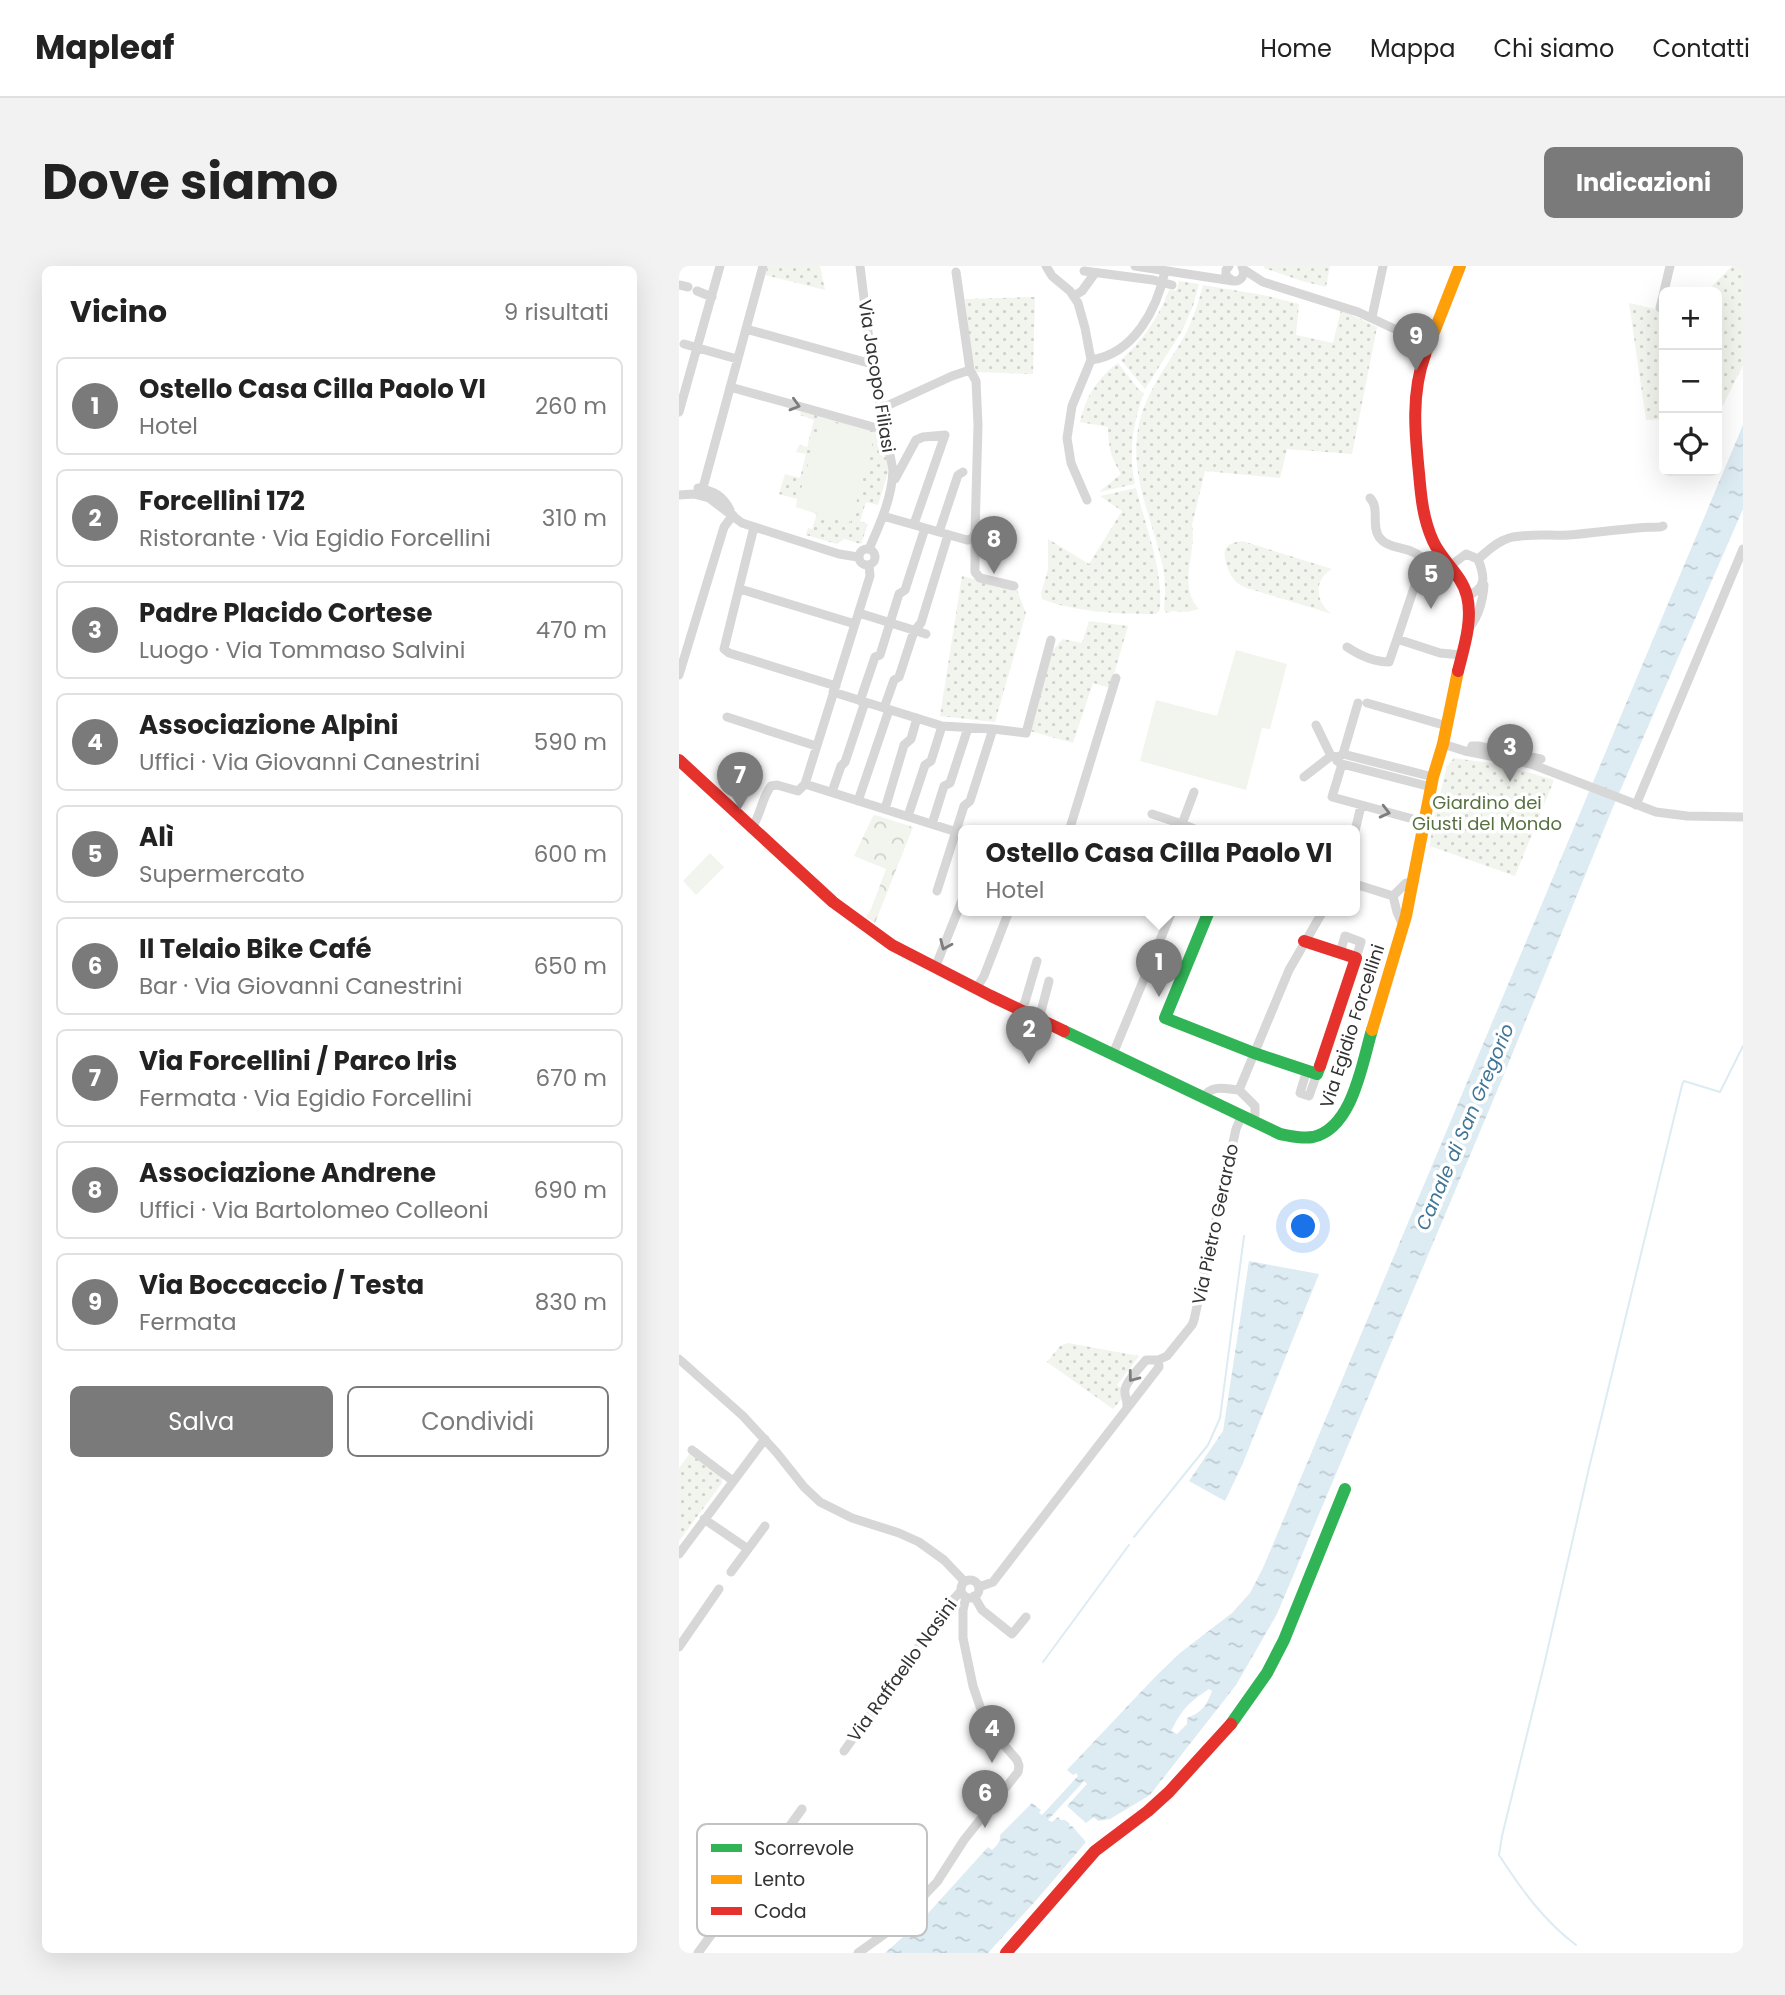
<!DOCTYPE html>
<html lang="it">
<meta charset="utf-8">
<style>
:root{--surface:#fff;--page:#f2f2f2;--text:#222;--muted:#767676;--line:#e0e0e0;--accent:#7a7a7a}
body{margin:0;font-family:Poppins,sans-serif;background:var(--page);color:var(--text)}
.controls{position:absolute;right:21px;top:21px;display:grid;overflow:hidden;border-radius:10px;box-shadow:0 7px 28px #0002}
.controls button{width:63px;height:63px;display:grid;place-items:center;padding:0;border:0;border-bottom:2px solid var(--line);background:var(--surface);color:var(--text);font:35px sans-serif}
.you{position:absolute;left:625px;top:961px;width:24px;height:24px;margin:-18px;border:5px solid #fff;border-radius:50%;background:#1a73e8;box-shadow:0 0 0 10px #1a73e833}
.badge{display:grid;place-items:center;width:46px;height:46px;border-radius:50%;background:var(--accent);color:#fff;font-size:23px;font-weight:700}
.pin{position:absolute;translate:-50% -58px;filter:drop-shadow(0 2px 4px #0008)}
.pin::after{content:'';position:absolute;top:37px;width:24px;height:21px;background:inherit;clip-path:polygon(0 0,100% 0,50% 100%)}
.popup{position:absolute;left:279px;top:559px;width:402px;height:91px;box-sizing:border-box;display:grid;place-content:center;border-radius:10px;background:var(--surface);filter:drop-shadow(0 2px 5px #0005);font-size:23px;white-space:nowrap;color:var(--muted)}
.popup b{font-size:26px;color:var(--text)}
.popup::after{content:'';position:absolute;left:50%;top:100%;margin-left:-14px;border:14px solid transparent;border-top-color:var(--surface)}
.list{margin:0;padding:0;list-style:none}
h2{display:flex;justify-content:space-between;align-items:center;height:91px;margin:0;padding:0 28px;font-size:30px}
h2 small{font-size:23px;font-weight:400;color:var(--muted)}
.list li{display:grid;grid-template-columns:46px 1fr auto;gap:21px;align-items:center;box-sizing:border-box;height:98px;margin:0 14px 14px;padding:0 14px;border:2px solid var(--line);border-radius:10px}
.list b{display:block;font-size:26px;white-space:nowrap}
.list p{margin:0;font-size:23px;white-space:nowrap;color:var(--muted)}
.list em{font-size:23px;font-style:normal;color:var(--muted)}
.actions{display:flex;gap:14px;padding:21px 28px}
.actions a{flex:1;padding:16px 0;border:2px solid var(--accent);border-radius:10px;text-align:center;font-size:24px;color:var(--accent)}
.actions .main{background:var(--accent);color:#fff}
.icon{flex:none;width:38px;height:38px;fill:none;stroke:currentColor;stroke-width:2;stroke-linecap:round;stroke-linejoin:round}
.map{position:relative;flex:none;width:1064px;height:1687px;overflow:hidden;border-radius:10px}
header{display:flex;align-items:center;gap:42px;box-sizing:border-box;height:98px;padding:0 35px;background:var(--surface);border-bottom:2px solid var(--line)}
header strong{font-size:33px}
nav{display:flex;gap:38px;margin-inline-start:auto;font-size:24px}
.intro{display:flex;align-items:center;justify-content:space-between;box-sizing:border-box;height:168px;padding:0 42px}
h1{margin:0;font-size:49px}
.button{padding:18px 32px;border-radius:10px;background:var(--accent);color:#fff;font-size:24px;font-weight:700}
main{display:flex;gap:42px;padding:0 42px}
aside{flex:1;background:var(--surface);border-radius:10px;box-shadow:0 7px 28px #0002}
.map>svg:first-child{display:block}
.green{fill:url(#green-dots)}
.forest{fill:url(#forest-crowns)}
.pitch{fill:#f1f5ed}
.water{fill:url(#water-ripples);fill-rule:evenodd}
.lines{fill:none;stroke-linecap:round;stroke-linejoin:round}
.stream{stroke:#ddebf3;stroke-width:2}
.street{stroke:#d7d7d7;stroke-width:9}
.fast{stroke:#30b455;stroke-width:12}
.slow{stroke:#ff9f0a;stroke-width:12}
.jam{stroke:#e5322d;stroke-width:12}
.oneway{stroke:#7d7d7d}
.labels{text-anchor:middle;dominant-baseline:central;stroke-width:7;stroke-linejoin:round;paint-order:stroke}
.street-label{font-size:18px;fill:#333;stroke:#fff}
.park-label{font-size:18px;fill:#56703f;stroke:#fff}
.water-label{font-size:19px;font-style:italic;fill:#3f7597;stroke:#fff}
.key{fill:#fff;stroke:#c2c2c2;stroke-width:2}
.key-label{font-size:19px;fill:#333}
</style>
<header>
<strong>Mapleaf</strong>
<nav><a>Home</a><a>Mappa</a><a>Chi siamo</a><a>Contatti</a></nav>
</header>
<div class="intro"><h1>Dove siamo</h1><a class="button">Indicazioni</a></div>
<main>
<aside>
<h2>Vicino<small>9 risultati</small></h2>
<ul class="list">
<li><span class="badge">1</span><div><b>Ostello Casa Cilla Paolo VI</b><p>Hotel</p></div><em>260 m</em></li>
<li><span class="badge">2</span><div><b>Forcellini 172</b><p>Ristorante · Via Egidio Forcellini</p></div><em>310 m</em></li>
<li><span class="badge">3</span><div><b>Padre Placido Cortese</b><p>Luogo · Via Tommaso Salvini</p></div><em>470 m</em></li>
<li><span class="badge">4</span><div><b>Associazione Alpini</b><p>Uffici · Via Giovanni Canestrini</p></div><em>590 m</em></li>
<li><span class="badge">5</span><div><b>Alì</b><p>Supermercato</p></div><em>600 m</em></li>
<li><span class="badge">6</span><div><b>Il Telaio Bike Café</b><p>Bar · Via Giovanni Canestrini</p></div><em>650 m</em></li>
<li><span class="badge">7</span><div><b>Via Forcellini / Parco Iris</b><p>Fermata · Via Egidio Forcellini</p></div><em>670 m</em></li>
<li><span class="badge">8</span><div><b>Associazione Andrene</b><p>Uffici · Via Bartolomeo Colleoni</p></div><em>690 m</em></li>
<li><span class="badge">9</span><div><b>Via Boccaccio / Testa</b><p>Fermata</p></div><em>830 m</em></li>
</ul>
<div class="actions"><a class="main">Salva</a><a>Condividi</a></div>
</aside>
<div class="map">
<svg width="1064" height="1687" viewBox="0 0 1064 1687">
<defs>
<pattern id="green-dots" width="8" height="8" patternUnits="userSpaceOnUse" patternTransform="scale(1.75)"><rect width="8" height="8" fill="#f1f5ed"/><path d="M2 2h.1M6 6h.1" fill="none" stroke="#cfd2cc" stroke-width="1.8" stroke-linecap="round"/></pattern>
<pattern id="forest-crowns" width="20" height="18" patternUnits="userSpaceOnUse" patternTransform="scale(1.75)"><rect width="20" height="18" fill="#f1f5ed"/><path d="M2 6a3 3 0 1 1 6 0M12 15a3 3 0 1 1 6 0" fill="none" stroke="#cfd2cc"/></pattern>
<pattern id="water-ripples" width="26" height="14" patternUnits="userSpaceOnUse" patternTransform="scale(1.75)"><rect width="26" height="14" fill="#ddebf3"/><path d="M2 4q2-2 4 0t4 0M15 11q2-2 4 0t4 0" fill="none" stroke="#becad1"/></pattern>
</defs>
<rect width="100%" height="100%" fill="#fff"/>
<!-- green -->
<path class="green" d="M89 0H141L146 24 86 9Z
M585 0H651L647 21 623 15 585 2Z
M1053 0H1064V99L1038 151V26H1030V23Z
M500 15 520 18 514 40 503 65 466 123 442 94C464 74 479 53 490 24L497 25Z
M524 19 584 29 620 38 617 69 654 77 662 44 698 61 673 188 608 183 601 212 526 205 513 259C518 286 498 320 520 343L508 346 493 345 488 347 485 344C486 330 487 316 484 302 475 257 453 217 458 171 462 129 489 101 508 65 515 50 520 35 524 19Z
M356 31 354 108 297 106 292 88 286 33Z
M950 37 985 45V153L967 154Z
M439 97 460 124 465 127C454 156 449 187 456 218L420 226 442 208C432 192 429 180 429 161L401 156C407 131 418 112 439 97Z
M122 145 201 167 210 203 199 239 187 236 181 255 189 258 182 278 165 273 158 278 127 269 129 262 133 263 138 248 117 241 118 233 100 228 106 208 121 212 127 188 117 186 120 179 128 181 135 154 121 149Z
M457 222C467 263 484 301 481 344L477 348C442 348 395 346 363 333L362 327 369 304V273L410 298 443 245 421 230Z
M563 275 653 303C634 314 636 336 653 348L568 322C564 320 560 319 557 316 551 310 542 291 547 282 550 277 558 276 563 275Z
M283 310 338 324 347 347 316 456 261 450Z
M410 355 449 360 431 422 414 417 394 477 351 465 373 385 384 373 403 377Z
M775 492 824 499 875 514 836 610 751 580 753 560 768 500Z
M389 1077 460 1090 438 1119 442 1122 445 1130 434 1143 368 1096 381 1080Z
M11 1187 43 1211V1217L0 1275V1202Z"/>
<!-- forest -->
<path class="forest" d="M196 549 234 561 196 657 187 651 192 643 207 603 175 590 194 550Z"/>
<!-- pitch -->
<path class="pitch" d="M142 153 196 168 172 256 117 241Z
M557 384 608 398 591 463 583 462 567 524 461 495 477 434 538 450Z
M31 587 45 601 17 629 4 615Z"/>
<!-- water -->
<path class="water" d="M1064 159V243L934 541 821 818 598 1348 557 1419 471 1529 431 1553 419 1555 415 1551 407 1557 388 1540 408 1518 405 1515 369 1554 373 1556 379 1551 382 1554H386L391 1558 390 1560H393L407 1576 360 1631 309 1687H206L243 1654 309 1581 313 1584C318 1580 322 1575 321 1569L353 1537 362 1544 360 1547 363 1549 399 1510 397 1507 394 1509 388 1504 477 1410 501 1387 553 1347 571 1327 584 1302ZM530 1423 533 1425C528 1439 522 1447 508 1452V1458L498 1468 492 1465C504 1442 509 1437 530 1423Z
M570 995 640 1008 564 1197 546 1235 510 1215 544 1165Z"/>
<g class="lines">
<!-- stream -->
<path class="stream" d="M455 1271 529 1179 541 1152 565 970
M364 1396 450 1279
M897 1679C865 1655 842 1623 820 1589L823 1570 866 1395 910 1202 1003 819 1005 815 1041 826 1064 780"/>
<!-- street -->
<path class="street" d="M181 0 193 98 214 204C213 232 201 258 190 283
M367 0 373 10 391 25 399 37 406 62 412 94 393 140 388 172 392 197 408 234
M456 0 554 15
M550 0 547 4V10L554 15C562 16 567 9 563 1
M564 3 584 16 679 46 748 78
M405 5 474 14 493 19
M277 6 291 104
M0 19 9 21
M18 25 33 31
M395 30 403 25 416 7
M981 42 991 0
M693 51 704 0
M67 63 193 98
M5 78 58 93
M412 94C455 88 478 43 486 5
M51 121 205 164
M201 143 273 110 291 104 297 115 299 159 296 267 293 273 296 277V306L301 312 335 320
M0 146 41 0
M216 213 237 174 244 171 266 169 235 258
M19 222C35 225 44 230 51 244
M0 229 15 228 30 232 63 257 160 288 179 291
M22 229 84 0
M691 232C701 242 692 259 700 271 709 284 731 280 742 291V301L718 373 761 387 782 389
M204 250 288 274 293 273
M75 261 45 383 50 387 157 420
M260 266 279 209 284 206
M180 291a8 8 0 1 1 16 0a8 8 0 1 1-16 0Z
M799 293C809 285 817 276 830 272 849 267 870 270 889 269 920 267 950 261 981 261L984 260
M771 300 787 288 799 293C806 311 808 322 788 330
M61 323 176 358
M180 347 247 368
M791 361C800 349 804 334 805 319
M668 381C680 389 696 396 710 396L718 373
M0 409 45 261 54 249
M154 426 263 460 314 463 347 467 372 374
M181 435 196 391 201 389 220 328 226 324 246 262
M688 437 768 460
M205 442 215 414 220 411 235 365 242 357 269 269
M48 451 137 480
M637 459 652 490 659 491
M764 478 786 485 852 498 977 546 1008 550 1064 551
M791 486 793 480H799L862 493
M664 488 679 437
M663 498 653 531 745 556
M625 511 652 490
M126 518 284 568
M752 521 663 498 658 495 659 491 664 488 754 511
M153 526 162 500 166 496 186 436
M515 526 503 558 520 565
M179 535 210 444
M957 539 1064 283
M206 543 225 479 232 473 238 452
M473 548 503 558
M229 550 246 499 252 495 263 460
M253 558 265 520 271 517 289 462
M72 563C82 550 82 533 92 520L98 519 119 525 126 518 191 310 190 299
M390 565 437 412
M676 565 682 540
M676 618 714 630
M258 625 285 540 291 535 314 463
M724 659 718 646 714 630 727 617 735 615
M661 687 666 670 682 676 677 692
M256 702 284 632
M297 723 305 710 330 645
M341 744 346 736 358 695
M360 753 370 715
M434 788 493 645
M628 804 621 827 630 830 638 808
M560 824 610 704 644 645
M525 831C532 818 547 823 560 824L576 840V849L574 855
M0 1093 64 1150 98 1187 125 1221 141 1236 173 1252 220 1267 240 1276 265 1294 285 1315
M448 1141C449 1134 445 1130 446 1124 446 1117 462 1100 467 1094H479L488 1090 513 1059 515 1054 557 863 563 849
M13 1184 54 1215
M25 1253 69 1283
M0 1288 86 1173
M52 1306 86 1260
M282 1323a9 9 0 1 1 18 0a9 9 0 1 1-18 0Z
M300 1321 314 1316 480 1101 479 1094
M295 1330 303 1344 333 1368 347 1351
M0 1381 40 1323
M165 1485 271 1337 282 1325
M19 1687 123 1543
M179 1687 214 1662 258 1616 285 1574 339 1506 340 1500 338 1494 307 1458 294 1420 284 1372V1344L287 1331"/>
<!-- fast -->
<path class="fast" d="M530 645 486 752 575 787 638 808 641 800
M385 765 601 868C612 870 623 873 634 871 674 862 683 797 693 764
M552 1458 588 1407 605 1374 666 1223"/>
<!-- slow -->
<path class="slow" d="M746 89 781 0
M693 764 727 650 754 511 764 478 779 405"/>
<!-- jam -->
<path class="jam" d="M746 89C732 127 736 168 740 207 742 231 744 253 754 275 763 295 783 309 788 330 794 354 785 381 779 405
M0 494 154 636 213 679 312 730 385 765
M625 675 677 692 641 800
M327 1687 416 1585 469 1545 490 1526 552 1458"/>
</g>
<!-- one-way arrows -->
<defs><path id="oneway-chevron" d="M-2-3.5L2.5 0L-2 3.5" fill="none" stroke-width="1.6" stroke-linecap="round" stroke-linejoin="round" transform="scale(1.75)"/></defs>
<g class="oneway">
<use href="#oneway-chevron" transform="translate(116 139) rotate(16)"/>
<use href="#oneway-chevron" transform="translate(706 546) rotate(14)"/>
<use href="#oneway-chevron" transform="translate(266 679) rotate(113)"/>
<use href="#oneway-chevron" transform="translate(454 1111) rotate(127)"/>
</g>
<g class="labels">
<!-- street labels -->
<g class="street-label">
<text transform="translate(198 110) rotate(81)">Via Jacopo Filiasi</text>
<text transform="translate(673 760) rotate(-72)">Via Egidio Forcellini</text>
<text transform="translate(536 958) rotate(-78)">Via Pietro Gerardo</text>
<text transform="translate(223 1404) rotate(-54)">Via Raffaello Nasini</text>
</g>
<!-- park labels -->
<g class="park-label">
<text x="808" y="536">Giardino dei<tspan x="808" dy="21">Giusti del Mondo</tspan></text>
</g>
<!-- water labels -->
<g class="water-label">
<text transform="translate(786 861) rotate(-67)">Canale di San Gregorio</text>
</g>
</g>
<!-- legend -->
<rect x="18" y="1558" width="230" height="112" rx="10" class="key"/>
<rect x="32" y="1578" width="31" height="8" fill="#30b455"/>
<rect x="32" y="1609" width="31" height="9" fill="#ff9f0a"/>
<rect x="32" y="1641" width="31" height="8" fill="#e5322d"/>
<g class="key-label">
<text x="75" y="1589">Scorrevole</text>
<text x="75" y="1620">Lento</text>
<text x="75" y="1652">Coda</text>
</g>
</svg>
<div class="controls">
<button>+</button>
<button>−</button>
<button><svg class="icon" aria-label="locate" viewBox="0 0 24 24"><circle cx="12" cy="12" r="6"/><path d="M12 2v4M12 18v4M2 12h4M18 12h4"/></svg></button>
</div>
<div class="you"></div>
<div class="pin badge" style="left:480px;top:731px">1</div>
<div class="popup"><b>Ostello Casa Cilla Paolo VI</b>Hotel</div>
<div class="pin badge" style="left:350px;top:798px">2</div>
<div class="pin badge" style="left:831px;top:516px">3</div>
<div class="pin badge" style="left:313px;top:1497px">4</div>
<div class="pin badge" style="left:752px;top:343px">5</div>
<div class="pin badge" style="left:306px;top:1562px">6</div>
<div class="pin badge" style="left:61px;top:544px">7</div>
<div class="pin badge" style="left:315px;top:308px">8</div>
<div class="pin badge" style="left:737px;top:105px">9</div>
</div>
</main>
